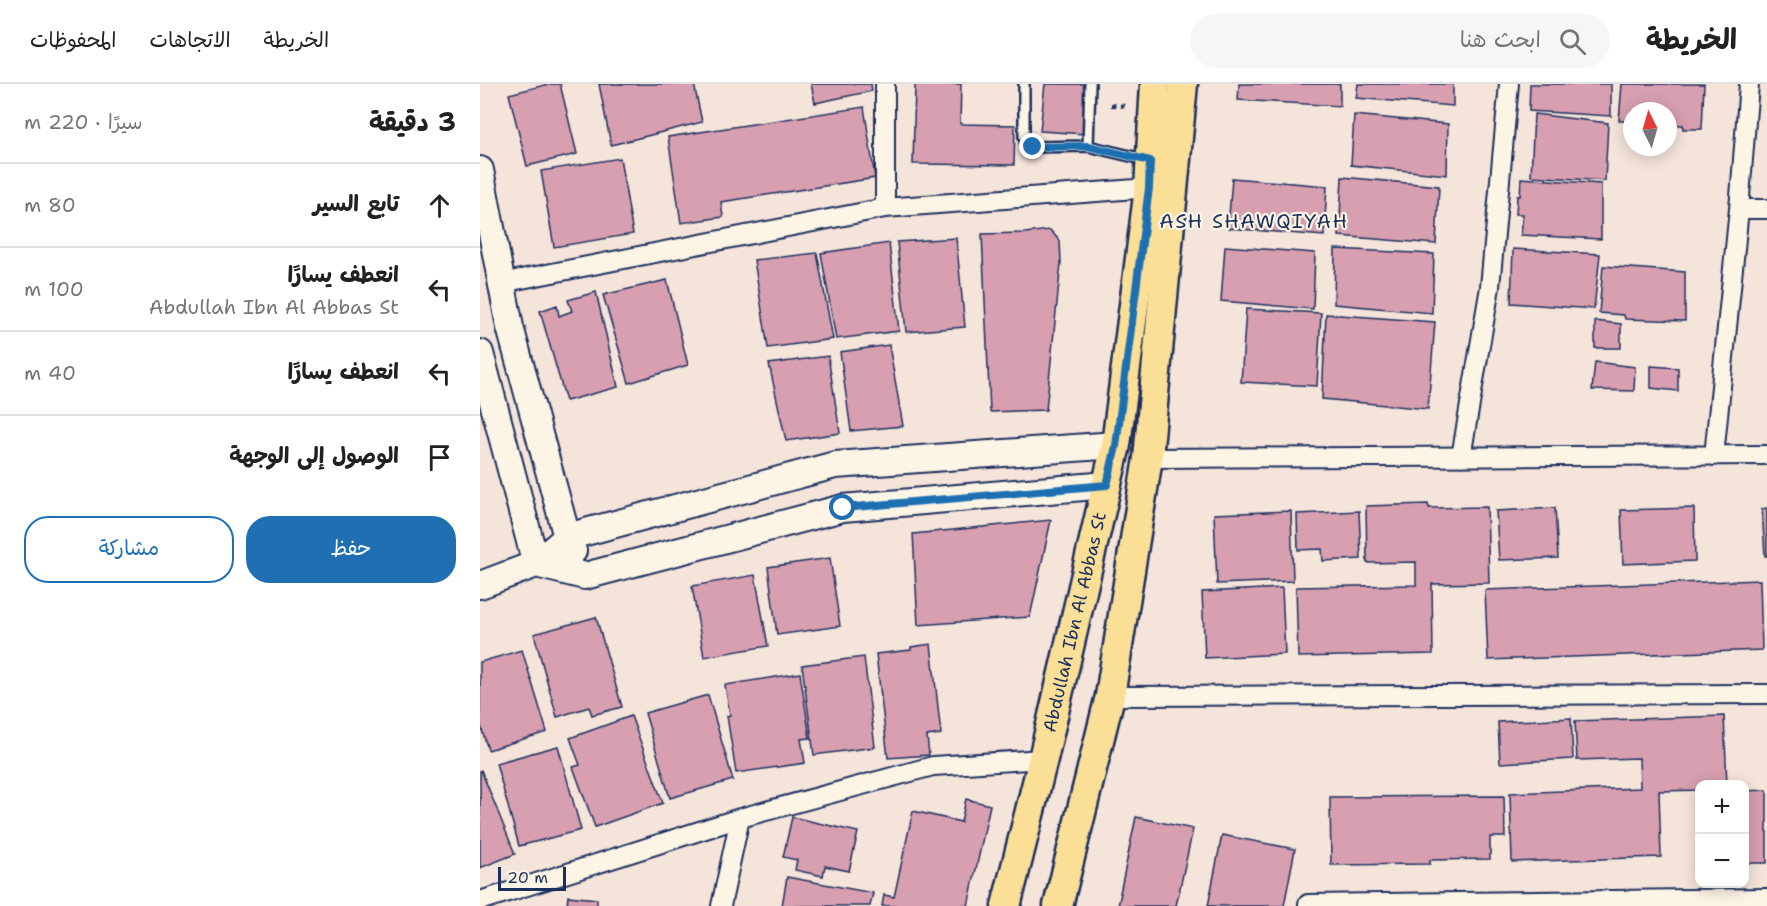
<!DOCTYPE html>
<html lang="ar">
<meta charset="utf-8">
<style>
:root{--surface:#fff;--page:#f6f6f6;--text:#202124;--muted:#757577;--line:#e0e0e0;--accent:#1f6fb2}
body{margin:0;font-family:"Shantell Sans","Playpen Sans Arabic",sans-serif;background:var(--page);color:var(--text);direction:rtl}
.controls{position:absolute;right:18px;bottom:18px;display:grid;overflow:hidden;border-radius:12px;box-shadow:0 3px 15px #0003}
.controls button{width:54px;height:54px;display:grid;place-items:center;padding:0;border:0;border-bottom:2px solid var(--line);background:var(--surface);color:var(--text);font:30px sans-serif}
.compass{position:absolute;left:1143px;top:18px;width:54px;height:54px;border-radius:50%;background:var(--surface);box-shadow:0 3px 15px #0003;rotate:355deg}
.scale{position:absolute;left:18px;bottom:15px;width:68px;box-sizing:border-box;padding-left:6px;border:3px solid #1b2f5e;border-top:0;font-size:16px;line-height:21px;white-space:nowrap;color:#1b2f5e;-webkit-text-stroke:4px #fcf5e5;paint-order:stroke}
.stop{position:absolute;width:18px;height:18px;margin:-14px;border:4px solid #1f6fb2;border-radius:50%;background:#fff}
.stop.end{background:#1f6fb2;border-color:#fff;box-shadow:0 2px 6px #0008}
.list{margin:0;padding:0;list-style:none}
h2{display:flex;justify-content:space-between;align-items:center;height:78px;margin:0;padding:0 24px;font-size:26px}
h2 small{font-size:20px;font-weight:400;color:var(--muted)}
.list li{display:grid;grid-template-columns:39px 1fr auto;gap:18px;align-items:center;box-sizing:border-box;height:84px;padding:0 24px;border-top:2px solid var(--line)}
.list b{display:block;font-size:22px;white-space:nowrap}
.list p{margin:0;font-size:20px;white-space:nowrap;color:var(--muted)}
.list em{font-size:20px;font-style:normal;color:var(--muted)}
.actions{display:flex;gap:12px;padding:18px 24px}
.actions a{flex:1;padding:14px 0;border:2px solid var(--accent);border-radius:24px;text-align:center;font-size:21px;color:var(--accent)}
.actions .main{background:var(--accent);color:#fff}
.icon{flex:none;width:33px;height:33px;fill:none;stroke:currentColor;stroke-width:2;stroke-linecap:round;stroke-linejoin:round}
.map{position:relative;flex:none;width:1287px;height:822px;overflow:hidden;direction:ltr}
header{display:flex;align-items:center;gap:36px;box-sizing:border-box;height:84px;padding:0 30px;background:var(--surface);border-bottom:2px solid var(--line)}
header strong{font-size:28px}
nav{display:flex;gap:33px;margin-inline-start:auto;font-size:21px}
.search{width:420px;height:54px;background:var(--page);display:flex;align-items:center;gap:15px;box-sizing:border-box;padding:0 21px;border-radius:33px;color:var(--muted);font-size:22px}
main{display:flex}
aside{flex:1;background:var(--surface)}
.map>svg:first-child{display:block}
.building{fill:#d79faf;stroke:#1b2f5e;stroke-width:1.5}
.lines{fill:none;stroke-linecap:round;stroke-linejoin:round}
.lane-casing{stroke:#1b2f5e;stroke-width:14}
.street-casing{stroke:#1b2f5e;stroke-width:22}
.secondary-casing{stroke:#1b2f5e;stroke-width:30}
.primary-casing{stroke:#1b2f5e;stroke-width:33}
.path{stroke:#1b2f5e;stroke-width:4;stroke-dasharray:4.5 4.5;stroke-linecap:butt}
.lane{stroke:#fcf5e5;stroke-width:9}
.street{stroke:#fcf5e5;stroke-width:18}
.secondary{stroke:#fcf5e5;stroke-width:26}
.primary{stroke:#fbdf96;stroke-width:28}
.route{stroke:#1f6fb2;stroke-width:8}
.labels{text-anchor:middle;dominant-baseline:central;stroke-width:4.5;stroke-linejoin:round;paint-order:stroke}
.street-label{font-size:18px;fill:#1b2f5e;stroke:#fcf5e5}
.neighbourhood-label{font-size:20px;letter-spacing:1.5px;fill:#1b2f5e;stroke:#fcf5e5}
</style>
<header>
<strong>الخريطة</strong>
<div class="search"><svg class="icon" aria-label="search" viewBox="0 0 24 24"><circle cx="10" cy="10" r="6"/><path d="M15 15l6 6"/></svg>ابحث هنا</div>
<nav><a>الخريطة</a><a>الاتجاهات</a><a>المحفوظات</a></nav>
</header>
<main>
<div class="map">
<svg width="1287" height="822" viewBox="0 0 1287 822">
<rect width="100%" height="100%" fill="#f5e4da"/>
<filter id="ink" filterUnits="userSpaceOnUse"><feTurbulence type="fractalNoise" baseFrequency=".0167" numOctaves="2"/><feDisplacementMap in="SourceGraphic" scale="12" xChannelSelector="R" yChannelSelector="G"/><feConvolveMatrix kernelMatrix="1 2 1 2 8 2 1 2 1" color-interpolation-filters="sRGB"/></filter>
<g filter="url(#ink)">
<!-- building -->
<path class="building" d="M69 0H80L97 70 47 82 29 10Z
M119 0H214L222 38 131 61Z
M331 0H391L392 7 335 19Z
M435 0H481L480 40 535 41 534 81 433 80Z
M565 0H609L605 50 560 47Z
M759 0H860V22L758 16Z
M878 0H973V22L876 14Z
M1050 0H1131V32L1049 27Z
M1142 0H1224L1222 45H1203V41H1188V27H1152V37H1139Z
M384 23 395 94 241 118 243 133 201 139 188 53Z
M1054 30 1128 39 1125 97 1051 92Z
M874 31 968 40 967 91 871 81Z
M140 74 153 150 74 163 61 87Z
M862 93 959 102 956 160 859 152Z
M752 94 847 102 844 152 748 144Z
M1041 94 1121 100V155L1041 151 1043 130H1036L1037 112H1040Z
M570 146 580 157 581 179 566 326 510 328 502 150 545 149Z
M476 154 485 243 426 248 417 158Z
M409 159 419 247 356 255 341 169Z
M745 162 835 169 833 225 741 217Z
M855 165 954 170 952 229 854 220Z
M1033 165 1120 170 1114 225 1031 219Z
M337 169 353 255 288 264 274 176Z
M1123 182 1205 188V237L1145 235 1144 231 1119 229Z
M187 196 208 281 149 299 123 211Z
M116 208 138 303 86 317 60 227 77 221 79 232 92 227 88 216Z
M766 225 841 229 837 302 761 298Z
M846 230 955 238 948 325 842 315Z
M1115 237 1141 240V264H1115Z
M409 261 423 342 371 347 360 268Z
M348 272 360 349 306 357 289 280Z
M1115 278 1155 283 1154 307 1112 306Z
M1171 282 1198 284V307L1171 304Z
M948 420 949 424 1007 423 1009 499 952 500 953 570 818 573 816 503 936 501V478L887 479 886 422Z
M1075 424 1078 474 1019 476 1016 427Z
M1214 424 1215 477 1143 480 1141 426Z
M1287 424V472H1285L1282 425Z
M811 427 813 497 737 500 734 430Z
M879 427 881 475 843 477 842 465 818 466 817 430Z
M571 436 550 533 438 541 433 450Z
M350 474 360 542 297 551 288 483Z
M275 491 288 562 224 573 212 502Z
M1280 496 1282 566 1008 576 1005 506Z
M802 504 805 570 725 574 722 508Z
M116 533 142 623 112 631 109 623 77 633 54 550Z
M451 560 461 650 447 652 449 671 408 674 396 570 431 566V563Z
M42 566 67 648 8 666 0 639V578Z
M384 573 395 663 334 671 322 581Z
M320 589 330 654 321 655 325 679 256 689 247 632 250 631 245 601Z
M228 611 253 696 190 714 165 629Z
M151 632 183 719 115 743 93 683 100 681 90 654Z
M1244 632 1247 700H1220V706L1179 707 1181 773 1032 778 1030 709 1160 704 1159 674 1097 676 1095 637Z
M1091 634 1093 675 1020 679 1018 638Z
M78 662 101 746 39 762 16 679Z
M1 686 35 770 0 784V687Z
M1287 706V779H1264V707Z
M1024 712 1025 753H1010V775L950 776V780L851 781 850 713Z
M486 715 510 721 488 822H402L404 811 414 813 433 727 481 738Z
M312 733 378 748 369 787 345 782 343 792 315 786 317 776 303 773Z
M656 733 713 745 696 822H638L641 809H640Z
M742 751 815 765 804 822H728Z
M307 793 393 809 390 822H302Z
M88 812 117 815V822H87Z"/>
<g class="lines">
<!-- lane casing -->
<g class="lane-casing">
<path id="lane" d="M544 0V52L546 60 553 63 608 62
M610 0 608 62 667 76"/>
</g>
<!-- street casing -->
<g class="street-casing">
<path id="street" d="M405 124V0
M1259 125H1287
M21 199 405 124 669 104
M1234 372 1259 125 1269 0
M981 373 1010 203 1029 0
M668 374 1287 371
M630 612 1287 610
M0 817 260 734 453 682 563 675
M241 822 260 734
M828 822V820L1287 814"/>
</g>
<!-- secondary casing -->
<g class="secondary-casing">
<path id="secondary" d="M0 86 30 243 87 453 93 467
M0 269 56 480
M56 480 105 492 363 424 627 401
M0 501 56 480 87 453 355 381 636 361"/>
</g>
<!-- primary casing -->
<g class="primary-casing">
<g id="primary">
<path id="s1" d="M526 822 563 675 636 361 669 104 675 0"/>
<path d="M578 822 630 612 668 374 703 0"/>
</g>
</g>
<!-- path -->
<path class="path" d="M631 21 649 22"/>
<!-- lane -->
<use href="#lane" class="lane"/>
<!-- street -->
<use href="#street" class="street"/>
<!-- secondary -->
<use href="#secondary" class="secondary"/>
<!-- primary -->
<use href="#primary" class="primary"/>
</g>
</g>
<g class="lines" filter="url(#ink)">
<!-- route -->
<path class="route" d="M363 424 627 401 636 362 669 104 670 77 608 62 553 63"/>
</g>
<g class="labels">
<!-- street labels -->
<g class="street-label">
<text stroke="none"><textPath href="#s1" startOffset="292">Abdullah Ibn Al Abbas St</textPath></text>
</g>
<!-- neighbourhood labels -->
<g class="neighbourhood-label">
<text x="774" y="137">ASH SHAWQIYAH</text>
</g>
</g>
</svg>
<div class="controls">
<button>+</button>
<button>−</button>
</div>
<svg class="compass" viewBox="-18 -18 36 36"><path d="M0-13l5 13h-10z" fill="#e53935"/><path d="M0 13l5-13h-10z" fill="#757577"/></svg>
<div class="scale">20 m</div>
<div class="stop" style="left:363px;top:424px"></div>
<div class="stop end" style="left:553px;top:63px"></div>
</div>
<aside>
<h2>3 دقيقة<small>سيرًا · 220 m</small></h2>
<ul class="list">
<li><svg class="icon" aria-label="ahead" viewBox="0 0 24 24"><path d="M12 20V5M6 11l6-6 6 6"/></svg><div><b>تابع السير</b></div><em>80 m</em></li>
<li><svg class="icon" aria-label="left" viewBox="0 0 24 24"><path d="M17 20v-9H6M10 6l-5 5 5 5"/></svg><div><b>انعطف يسارًا</b><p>Abdullah Ibn Al Abbas St</p></div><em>100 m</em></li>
<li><svg class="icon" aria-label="left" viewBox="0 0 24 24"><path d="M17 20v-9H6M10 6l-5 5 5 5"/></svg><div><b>انعطف يسارًا</b></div><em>40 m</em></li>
<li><svg class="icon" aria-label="arrive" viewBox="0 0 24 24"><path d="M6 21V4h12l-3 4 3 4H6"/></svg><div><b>الوصول إلى الوجهة</b></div></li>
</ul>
<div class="actions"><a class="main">حفظ</a><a>مشاركة</a></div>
</aside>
</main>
